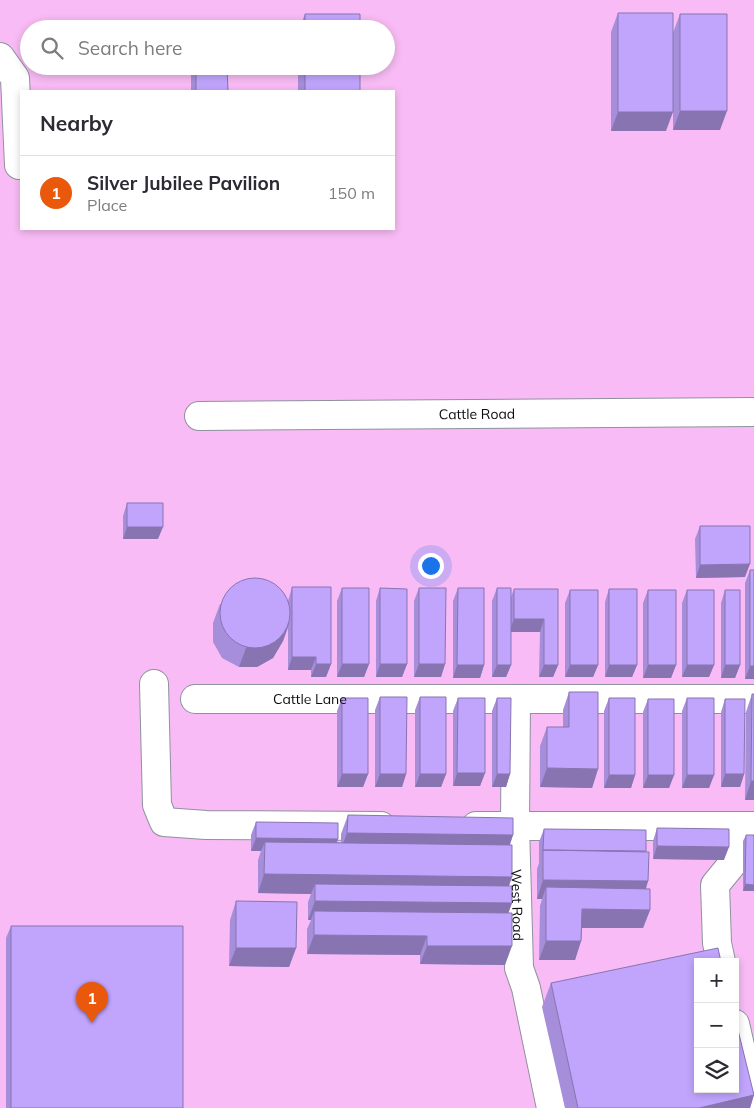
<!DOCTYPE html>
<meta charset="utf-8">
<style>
:root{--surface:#fff;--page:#f2f2f3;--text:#2b2b33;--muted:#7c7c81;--line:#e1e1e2;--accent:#ea580c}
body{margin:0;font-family:Mulish,sans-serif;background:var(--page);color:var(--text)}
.controls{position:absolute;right:15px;bottom:15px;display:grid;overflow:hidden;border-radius:0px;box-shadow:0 2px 8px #0003}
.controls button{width:45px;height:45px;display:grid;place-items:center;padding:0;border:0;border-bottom:1px solid var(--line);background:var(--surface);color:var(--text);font:25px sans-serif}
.you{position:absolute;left:430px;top:565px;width:18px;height:18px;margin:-12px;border:4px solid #fff;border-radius:50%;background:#1a73e8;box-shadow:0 0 0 8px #1a73e833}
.badge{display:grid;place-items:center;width:32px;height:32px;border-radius:50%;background:var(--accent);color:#fff;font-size:16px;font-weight:700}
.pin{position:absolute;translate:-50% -41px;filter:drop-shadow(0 1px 2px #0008)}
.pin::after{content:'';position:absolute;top:26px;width:18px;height:15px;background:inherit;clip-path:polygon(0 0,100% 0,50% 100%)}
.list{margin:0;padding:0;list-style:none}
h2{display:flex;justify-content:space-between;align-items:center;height:65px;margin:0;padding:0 20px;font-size:21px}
h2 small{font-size:16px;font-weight:400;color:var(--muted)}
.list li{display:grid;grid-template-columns:32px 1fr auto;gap:15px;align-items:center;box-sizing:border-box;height:75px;padding:0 20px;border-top:1px solid var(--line)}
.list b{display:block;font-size:19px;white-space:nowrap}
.list p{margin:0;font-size:16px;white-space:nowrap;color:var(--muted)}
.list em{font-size:16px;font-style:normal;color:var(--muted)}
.icon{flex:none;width:28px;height:28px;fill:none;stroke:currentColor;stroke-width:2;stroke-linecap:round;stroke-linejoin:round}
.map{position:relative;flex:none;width:754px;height:1108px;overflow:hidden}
.search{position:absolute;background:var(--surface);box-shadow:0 2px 8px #0003;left:20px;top:20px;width:375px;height:55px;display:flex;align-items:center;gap:12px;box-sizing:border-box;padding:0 18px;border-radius:28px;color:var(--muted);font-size:19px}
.panel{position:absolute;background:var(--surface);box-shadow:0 2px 8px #0003;left:20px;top:90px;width:375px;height:140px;border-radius:0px}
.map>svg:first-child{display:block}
.green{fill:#f8bbf5;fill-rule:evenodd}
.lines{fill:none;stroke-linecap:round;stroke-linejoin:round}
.minor-casing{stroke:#8e929e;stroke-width:30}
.minor{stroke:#fff;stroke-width:28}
.wall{fill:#a68eda}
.shaded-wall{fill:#8774b1}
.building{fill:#c1a5fd;stroke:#8774b1}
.labels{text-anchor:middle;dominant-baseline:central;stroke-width:4;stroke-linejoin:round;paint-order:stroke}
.street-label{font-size:14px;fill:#0c0e12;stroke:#e0e4f1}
</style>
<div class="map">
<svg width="754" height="1108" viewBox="0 0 754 1108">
<rect width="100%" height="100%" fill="#e0e4f1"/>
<!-- green -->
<path class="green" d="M0 0H754V1108H0ZM29 29H386V66H29ZM21 91H394V229H21ZM698 962H735V1089H698Z"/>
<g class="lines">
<!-- minor casing -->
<g class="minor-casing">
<g id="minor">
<path d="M0 57 15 78 19 165"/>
<path id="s1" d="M199 416 754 412"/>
<path d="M154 684 157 805 164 822 206 825 381 826"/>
<path id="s2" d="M195 699H754"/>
<path id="s3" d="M516 699 515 826 519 968 526 988 551 1108"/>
<path d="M476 826H754"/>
<path d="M721 962 717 943 715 885 733 863 739 844 754 830"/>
<path d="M735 1024 754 1106"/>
</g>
</g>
<!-- minor -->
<use href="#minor" class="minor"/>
</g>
<!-- wall -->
<path class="wall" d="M618 13 666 131H611V32Z
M305 14 360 29H299Z
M680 14 720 130H673V33Z
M191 66H227L228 91H191Z
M298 66H360V91H298Z
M127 503 158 539H123V516Z
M700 526 745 577 696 578 695 539Z
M750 570 754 679H745V583Z
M292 587 331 664 326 677H311V670H288V628L283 641 273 658 257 667H239L222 658 213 642V623L220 604 288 601Z
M342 588 369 664 364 677H337V601Z
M380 588 407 664 402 677H376V601Z
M419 588 445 664 441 677H414V601Z
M458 588 484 665 480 678H453V601Z
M497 588 511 597 514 589H558V665L553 677H539L540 632H511V665L506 677H492V601Z
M609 589 637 665 632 677H605V602Z
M570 590 598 665 593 677H565V603Z
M648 590 676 665 671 678H643V603Z
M687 590 714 665 709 677H682V603Z
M725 590 740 665 735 678H721V603Z
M569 692 598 769 592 788 540 787V746L547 727H563V710Z
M752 694 754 800H745L746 712Z
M380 697 406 774 402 787H375V710Z
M420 697 446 774 441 787H415V710Z
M342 698 368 774 363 787H337V711Z
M458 698 485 773 480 786H453V711Z
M497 698 510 774 506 787H492V711Z
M609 698 635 775 631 788H604V711Z
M687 698 714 775 709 788H682V711Z
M648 699 674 775 669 788H643V712Z
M725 699 744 774 740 787H721V712Z
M348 815 513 835 510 845 512 877 509 886 512 903 508 913 505 965 420 964V955L307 954V929L311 920H308V902L311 894 258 893V860L261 851H251V835L256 822 338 839 337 842 341 843V834Z
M657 828 724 860 653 859V841Z
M544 829 646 852 648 881 646 889 650 910 643 928H582L581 941 575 960H539L540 906 542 899H537V869L539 863V842Z
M746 835H754V891H743V841Z
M236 901 296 948 289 967 229 966 230 920Z
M11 926 183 1108H6V938Z
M551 983 754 1094 750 1108H565L542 1007Z"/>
<!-- shaded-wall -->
<path class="shaded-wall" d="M680 111H727L720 130H673Z
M618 112H673L666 131H611Z
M127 527H163L158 539H123Z
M750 564 745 577 696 578 700 565Z
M514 619H544L540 632H509Z
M289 623 283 641 273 658 257 667H239L246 648Z
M292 657H316L311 670H288Z
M316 664H331L326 677H311Z
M342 664H369L364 677H337Z
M380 664H407L402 677H376Z
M419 664H445L441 677H414Z
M457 665H484L480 678H453Z
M497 665H511L506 677H492Z
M544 665H558L553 677H539Z
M570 665H598L593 677H565Z
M609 665H637L632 677H605Z
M648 665H676L671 678H643Z
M687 665H714L709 677H682Z
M725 665H740L735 678H721Z
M750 666H754V679H745Z
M547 768 598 769 592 788 540 787Z
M457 773H485L480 786H453Z
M342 774H368L363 787H337Z
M380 774H406L402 787H375Z
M420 774H446L441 787H415Z
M497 774H510L506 787H492Z
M725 774H744L740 787H721Z
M609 775H635L631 788H604Z
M648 775H674L669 788H643Z
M687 775H714L709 788H682Z
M751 781H754V800H745Z
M347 833 513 835 506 854 340 852Z
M256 838 338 839 333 852 265 842 261 851H251Z
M657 846 729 847 724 860 653 859Z
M264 874 512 877 505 896 315 884 311 894 258 893Z
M543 880 648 881 642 900 546 887 542 899H537Z
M745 884 754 885V891H743Z
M315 901 512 903 505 922 314 911 311 920H308Z
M582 909 650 910 643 928H575Z
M314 935 427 936 420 955 307 954Z
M546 941H581L575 960H539Z
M427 946H512L505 965 420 964Z
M236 948H296L289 967 229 966Z
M754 1095 750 1108H699Z"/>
<!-- building -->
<path class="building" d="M618 13H673V112H618Z
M305 14H360V29H305Z
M680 14H727V111H680Z
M196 66H227L228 91H196Z
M305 66H360V91H305Z
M127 503H163V527H127Z
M700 526H750V564L700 565Z
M750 570H754V666H750Z
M220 613a35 35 0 1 1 70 0a35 35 0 1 1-70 0Z
M292 587H331V664H316V657H292Z
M342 588H369V664H342Z
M380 588 407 589V664H380Z
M419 588H446L445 664H419Z
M458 588H484V665H457Z
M497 588H511V665H497Z
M514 589H558V665H544V619H514Z
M609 589H637V665H609Z
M570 590H598V665H570Z
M648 590H676V665H648Z
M687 590H714V665H687Z
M725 590H740V665H725Z
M569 692H598V769L547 768V727H569Z
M752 694H754V781H751Z
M380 697H407L406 774H380Z
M420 697H446V774H420Z
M342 698H368V774H342Z
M458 698H485V773H457Z
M497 698H511L510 774H497Z
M609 698H635V775H609Z
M687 698H714V775H687Z
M648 699H674V775H648Z
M725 699H745L744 774H725Z
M348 815 513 818V835L347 833Z
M256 822 338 823V839L256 838Z
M657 828 729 829V847L657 846Z
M544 829 646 830V851L543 850Z
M746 835H754V885L745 884Z
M265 842 512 845V877L264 874Z
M543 850 649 852 648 881 543 880Z
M315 884 512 886V903L315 901Z
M546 887 650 889V910L582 909 581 941H546Z
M236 901 297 902 296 948H236Z
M314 911 512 913V946H427V936L314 935Z
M11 926H183V1108H11Z
M718 948 721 962H698V1089H735V1018L754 1095 699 1108H578L551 983Z"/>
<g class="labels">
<!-- street labels -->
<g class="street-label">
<text stroke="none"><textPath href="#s1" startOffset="278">Cattle Road</textPath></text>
<text stroke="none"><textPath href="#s2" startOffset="115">Cattle Lane</textPath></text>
<text stroke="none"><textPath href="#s3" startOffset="206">West Road</textPath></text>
</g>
</g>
</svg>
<div class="controls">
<button>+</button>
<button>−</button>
<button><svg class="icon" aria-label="layers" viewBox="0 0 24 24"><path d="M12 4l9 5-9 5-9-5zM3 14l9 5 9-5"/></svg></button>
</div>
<div class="you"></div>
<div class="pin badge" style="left:92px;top:1023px">1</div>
<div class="search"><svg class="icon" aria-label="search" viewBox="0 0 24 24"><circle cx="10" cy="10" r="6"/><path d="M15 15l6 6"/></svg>Search here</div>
<section class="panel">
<h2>Nearby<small></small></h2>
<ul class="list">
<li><span class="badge">1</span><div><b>Silver Jubilee Pavilion</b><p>Place</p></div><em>150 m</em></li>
</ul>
</section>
</div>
